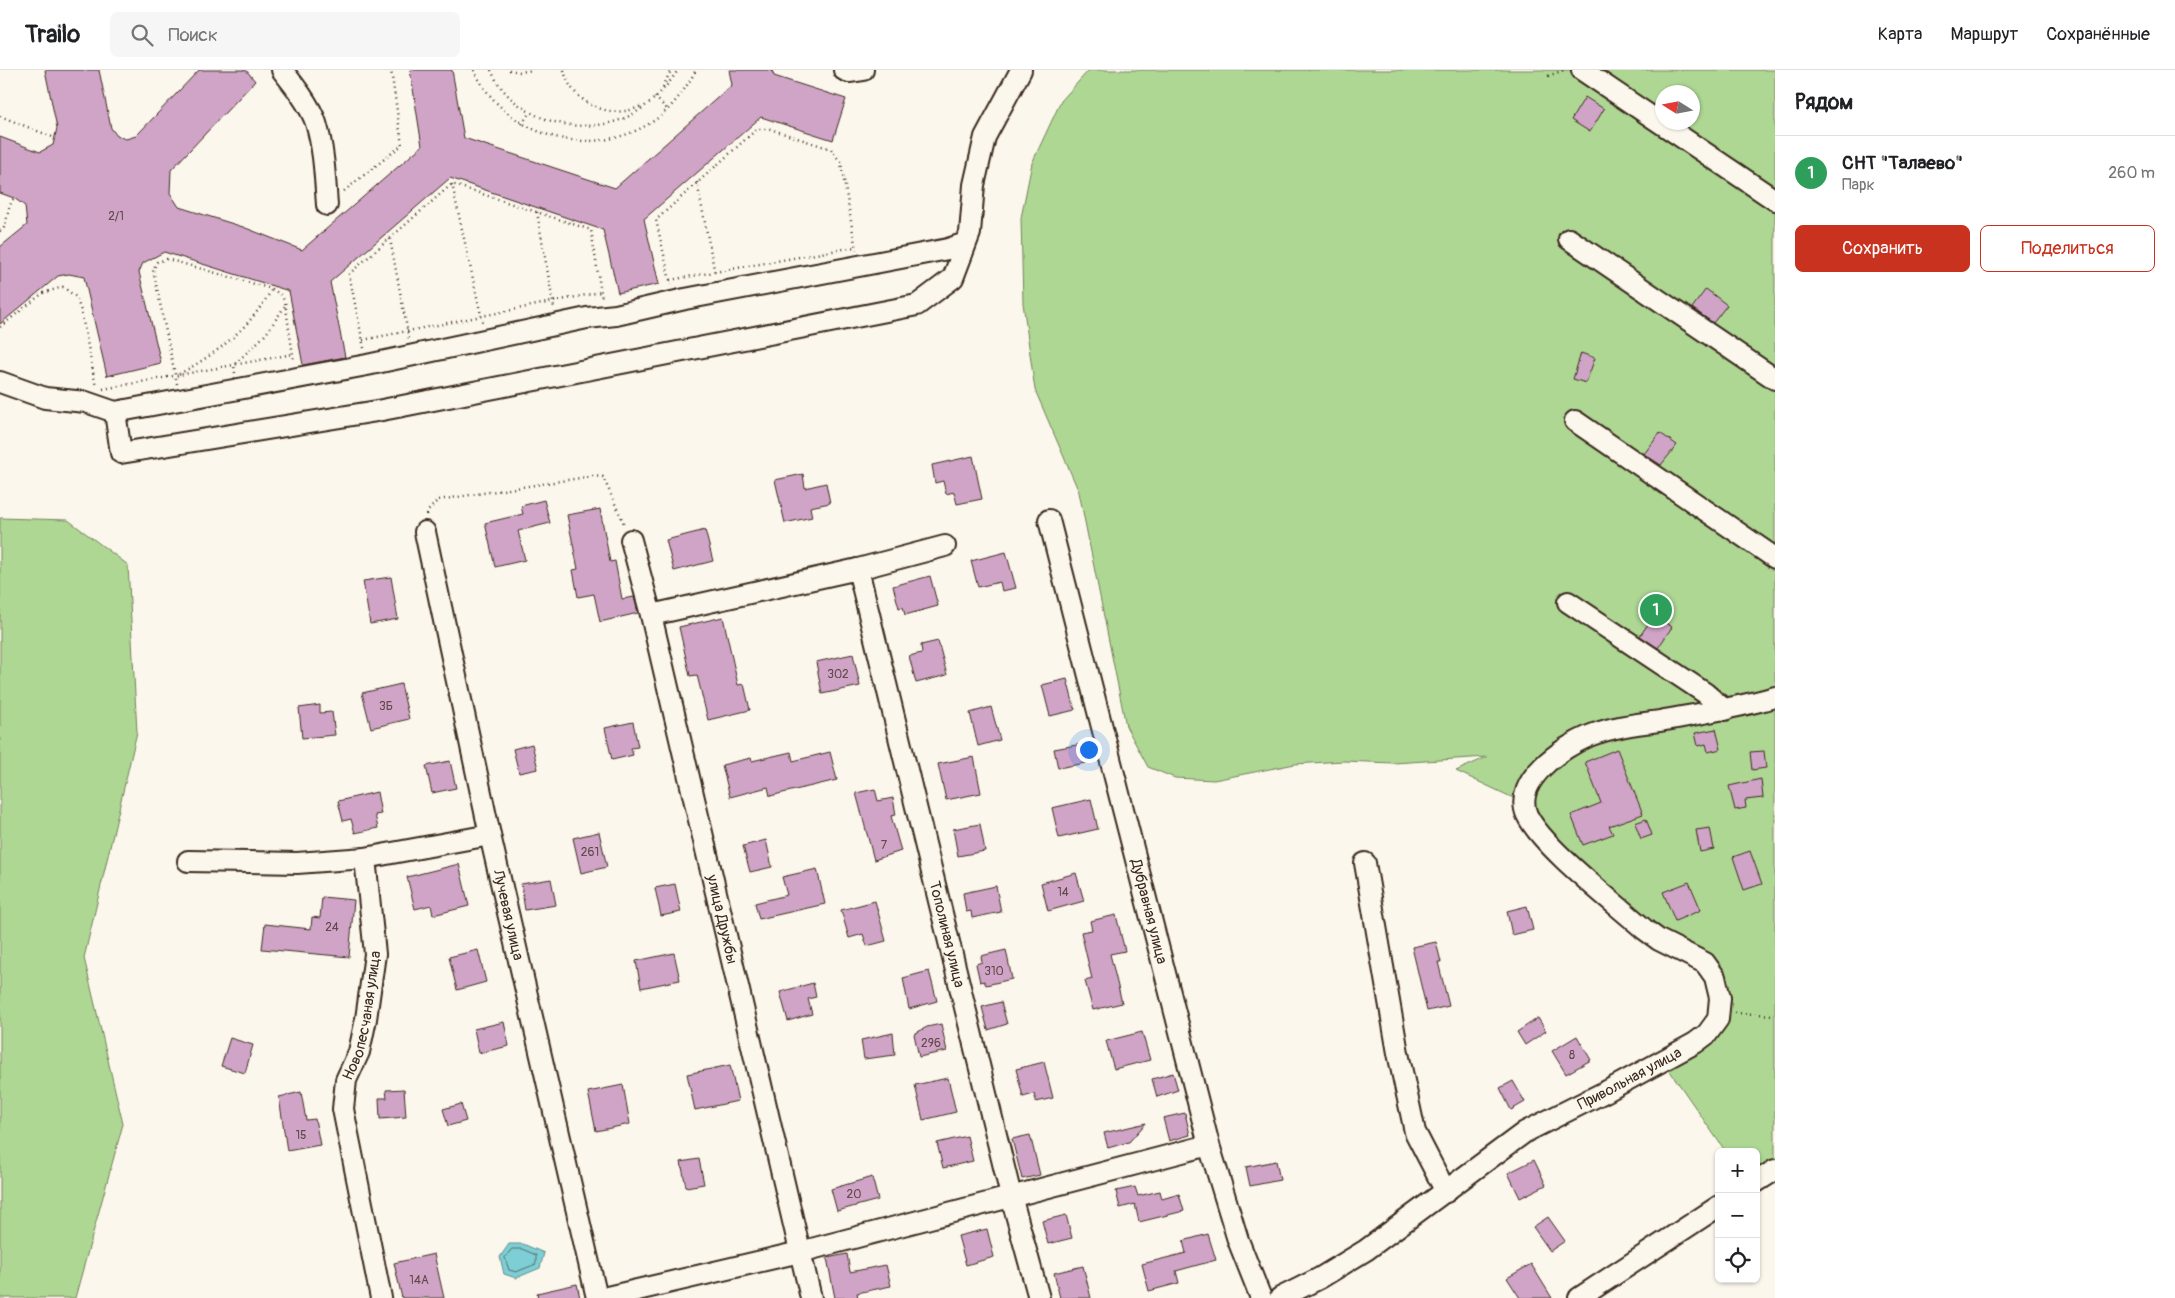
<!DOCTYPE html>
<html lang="ru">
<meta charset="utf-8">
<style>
:root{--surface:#fff;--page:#f6f6f6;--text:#202124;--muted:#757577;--line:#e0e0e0;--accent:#c8321e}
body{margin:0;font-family:Pangolin,sans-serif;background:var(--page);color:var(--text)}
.controls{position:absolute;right:15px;bottom:15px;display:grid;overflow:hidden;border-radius:8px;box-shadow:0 1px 4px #0004}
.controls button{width:45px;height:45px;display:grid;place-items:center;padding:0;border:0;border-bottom:1px solid var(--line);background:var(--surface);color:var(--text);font:25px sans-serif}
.compass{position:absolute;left:1655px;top:15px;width:45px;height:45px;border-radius:50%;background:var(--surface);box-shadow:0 1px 4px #0004;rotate:281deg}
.you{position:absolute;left:1088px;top:679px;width:18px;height:18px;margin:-12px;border:4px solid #fff;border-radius:50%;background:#1a73e8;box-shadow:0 0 0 8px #1a73e833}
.badge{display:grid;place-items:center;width:32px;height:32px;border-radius:50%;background:var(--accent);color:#fff;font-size:16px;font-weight:700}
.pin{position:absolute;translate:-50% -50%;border:2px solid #fff;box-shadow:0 1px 5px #0006}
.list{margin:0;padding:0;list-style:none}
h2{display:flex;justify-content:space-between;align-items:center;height:65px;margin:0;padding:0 20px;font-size:21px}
h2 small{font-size:16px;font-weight:400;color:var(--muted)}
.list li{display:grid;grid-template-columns:32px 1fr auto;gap:15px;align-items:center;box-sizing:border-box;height:75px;padding:0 20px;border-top:1px solid var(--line)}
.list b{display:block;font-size:19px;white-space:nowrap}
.list p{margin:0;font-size:16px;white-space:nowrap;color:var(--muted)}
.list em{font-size:16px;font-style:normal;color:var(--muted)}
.actions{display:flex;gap:10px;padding:15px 20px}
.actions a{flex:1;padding:11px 0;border:1px solid var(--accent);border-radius:8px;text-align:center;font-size:18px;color:var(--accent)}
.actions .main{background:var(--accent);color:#fff}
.icon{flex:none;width:28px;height:28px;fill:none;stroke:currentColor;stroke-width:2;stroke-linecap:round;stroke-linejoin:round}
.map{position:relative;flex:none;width:1775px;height:1228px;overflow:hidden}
header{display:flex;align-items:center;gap:30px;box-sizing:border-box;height:70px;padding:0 25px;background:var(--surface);border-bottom:1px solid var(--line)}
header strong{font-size:24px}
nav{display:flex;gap:28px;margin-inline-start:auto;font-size:18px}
.search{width:350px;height:45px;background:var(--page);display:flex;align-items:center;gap:12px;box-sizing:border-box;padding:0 18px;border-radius:8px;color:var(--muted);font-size:19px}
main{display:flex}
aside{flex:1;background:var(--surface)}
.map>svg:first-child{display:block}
.green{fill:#aed794;stroke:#748059;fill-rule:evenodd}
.water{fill:#7dced5;stroke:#638c8c}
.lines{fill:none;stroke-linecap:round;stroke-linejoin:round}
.shore{stroke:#556c67;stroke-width:1}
.building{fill:#d0a4c7;stroke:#3b2a1e}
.minor-casing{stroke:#3b2a1e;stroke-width:24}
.path{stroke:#3b2a1e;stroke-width:2.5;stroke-dasharray:1 4;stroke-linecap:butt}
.minor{stroke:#fbf7ec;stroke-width:20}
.labels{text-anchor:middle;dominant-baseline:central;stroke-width:5;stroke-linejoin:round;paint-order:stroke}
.number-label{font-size:12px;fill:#604848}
.street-label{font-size:15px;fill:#3b2a1e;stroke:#fbf7ec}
</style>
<header>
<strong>Trailo</strong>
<div class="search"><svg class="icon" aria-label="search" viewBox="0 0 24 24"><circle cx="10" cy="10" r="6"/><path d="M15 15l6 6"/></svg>Поиск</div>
<nav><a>Карта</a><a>Маршрут</a><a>Сохранённые</a></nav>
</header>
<main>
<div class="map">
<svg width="1775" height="1228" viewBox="0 0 1775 1228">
<rect width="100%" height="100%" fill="#fbf7ec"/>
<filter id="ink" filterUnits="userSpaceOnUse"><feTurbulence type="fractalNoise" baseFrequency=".02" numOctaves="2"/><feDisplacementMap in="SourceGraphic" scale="10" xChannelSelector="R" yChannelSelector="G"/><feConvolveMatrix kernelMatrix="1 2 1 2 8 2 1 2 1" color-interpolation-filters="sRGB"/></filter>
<g filter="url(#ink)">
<!-- green -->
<path class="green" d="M1089 0H1775V1100L1756 1112V1082H1726L1663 991 1707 964 1715 906 1552 777 1524 733 1456 701 1487 687 1394 693 1343 691 1295 694 1214 710 1175 708 1148 697 1126 656 1079 422 1035 320 1023 233 1021 148 1032 93 1061 31ZM1662 22H1692V52H1662Z
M0 448 68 450 128 495 137 662 84 888 123 1054 75 1228H0Z"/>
<!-- water -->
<path class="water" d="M509 1174H523L544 1183 540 1198 516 1208 504 1204 500 1187Z"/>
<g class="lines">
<!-- shore -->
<path class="shore" d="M512 1179H522L536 1185V1194L516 1202 509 1200 505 1188Z"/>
</g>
<!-- building -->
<path class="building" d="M45 0H99L111 58 117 66 126 69 136 66 199 0H246L255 11 171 100 170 123 179 137 243 157 302 180 422 76 410 0H452L464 68 615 118 732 15 729 0H772L774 6 846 29 833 70 761 47 644 149 659 214 618 223 603 160 450 108 330 212 345 287 303 295 289 221 164 182 143 193 139 202 161 293 107 306 84 207 69 204 58 206 0 254V177L27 155 25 136 14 128 0 123V67L40 82 53 75 57 58Z
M1585 27 1604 39 1590 62 1571 50Z
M1706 219 1727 235 1713 253 1692 238Z
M1581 283 1595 288 1586 313 1573 309Z
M1660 363 1677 375 1661 395 1644 384Z
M973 386 982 429 957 434 954 422 946 424 943 411 935 413 932 395Z
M803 404 805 418 826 413 830 433 810 437 812 447 785 453 775 410Z
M544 430 550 453 518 461 525 490 495 497 485 453 523 444 521 436Z
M600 439 610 492 615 491 622 529 634 527 638 543 600 552 594 524 578 527 573 500 578 499 567 445Z
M705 460 713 491 674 501 666 470Z
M1006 482 1016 518 1002 521 1000 512 978 517 971 491Z
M930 506 938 536 905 545 903 537 899 538 893 516Z
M391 507 398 549 370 554 363 511Z
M1654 545 1672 557 1658 578 1640 566Z
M723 547 738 615 744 614 750 640 708 650 697 605 690 606 679 557Z
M938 571 947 605 916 613 909 586 922 583 921 575Z
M853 584 860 616 822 624 816 592Z
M1067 609 1075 640 1050 646 1042 615Z
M401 614 409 649 371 658 362 623Z
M320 635V643L332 642 335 665 302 668 299 638Z
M991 637 1000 670 978 676 970 643Z
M633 652 638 677 631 678 633 685 612 690 605 658Z
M1716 659 1721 679 1708 682 1706 674 1698 676 1695 663Z
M532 674 538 699 519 703 513 679Z
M1082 674 1086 693 1058 698 1054 679Z
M1617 679 1643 744 1609 756 1613 764 1583 775 1571 745 1601 733 1585 692Z
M1764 681 1766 698 1752 700 1750 682Z
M791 682 793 691 830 682 837 710 770 726 768 717 730 727 722 695 751 688 752 691Z
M974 687 981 723 946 730 938 694Z
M450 691 456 718 432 723 426 696Z
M1761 709 1763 728 1745 730 1746 738 1735 740 1729 716Z
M875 719 878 731 893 728 896 745 891 746 901 781 874 790 856 723Z
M377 722 381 744 375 745 378 758 355 763 351 749 343 751 338 731Z
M1091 729 1098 759 1059 768 1052 738Z
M1646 749 1652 765 1641 769 1635 753Z
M980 754 985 781 958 786 953 759Z
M1710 758 1714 779 1700 782 1696 760Z
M599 762 607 797 581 803 573 768Z
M766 770 772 797 750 802 743 776Z
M1750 781 1762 814 1744 820 1733 787Z
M459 794 469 836 433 845 431 835 415 839 407 807Z
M817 799 825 834 759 849 755 833 787 825 782 807Z
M1076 803 1084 831 1048 841 1041 813Z
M551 809 556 835 525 840 521 814Z
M1689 812 1701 840 1675 851 1663 822Z
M675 814 681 842 661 846 655 818Z
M996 816 1001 842 972 848 971 841 966 842 963 823Z
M322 827 354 830 349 887 262 879 265 854 311 859 312 847 320 848Z
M875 831 886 871 867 876 863 864 849 868 841 840Z
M1527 836 1533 860 1512 865 1507 841Z
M1116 845 1125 881 1110 884 1122 933 1093 940 1085 911 1092 909 1081 862 1092 860 1090 851Z
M1436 872 1441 892H1438L1449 936 1427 941 1412 877Z
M478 880 486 912 457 920 449 887Z
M1006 880 1012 909 986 915 984 911 980 912 976 894 982 892 981 886Z
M674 883 680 910 641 918 636 891Z
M929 901 937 931 909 939 903 908Z
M813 913 816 927 808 929 812 944 788 951 780 922Z
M1001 932 1007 954 988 960 982 937Z
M1538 948 1546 961 1525 975 1517 962Z
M504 952 509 976 479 983 474 959Z
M941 954 947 981 919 987 914 964 927 957Z
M1142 962 1150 990 1114 999 1106 971Z
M893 963 895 985 864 989 861 970Z
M1577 966 1591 990 1566 1004 1552 981Z
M230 968 253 975 245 1003 221 996Z
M1044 992 1053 1028 1036 1032 1034 1024 1023 1027 1016 999Z
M730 995 738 1031 695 1040 687 1004Z
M1173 1003 1178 1020 1157 1027 1152 1009Z
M948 1008 956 1042 923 1050 915 1015Z
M1513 1011 1525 1032 1511 1040 1500 1018Z
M623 1015 630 1054 596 1061 588 1022Z
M404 1019 406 1047 380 1049 379 1028H387L386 1020Z
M301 1022 306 1050 315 1049 320 1075 287 1081 279 1027Z
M461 1034 466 1051 448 1056 443 1039Z
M1185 1043 1190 1065 1169 1071 1163 1048Z
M1146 1053 1129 1072 1108 1078 1104 1063Z
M1030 1065 1040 1105 1022 1109 1012 1069Z
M967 1066 973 1091 943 1098 937 1073Z
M699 1089 704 1114 686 1117 681 1092Z
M1534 1090 1546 1115 1520 1128 1508 1103Z
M1276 1091 1280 1110 1250 1116 1246 1097Z
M872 1107 878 1130 837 1141 831 1119Z
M1135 1117 1138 1126 1160 1121 1162 1129 1179 1124 1184 1141 1139 1152 1135 1134 1120 1138 1116 1121Z
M1066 1145 1072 1168 1048 1174 1042 1151Z
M1548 1147 1565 1171 1550 1181 1533 1157Z
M987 1159 994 1187 966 1195 958 1166Z
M1208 1164 1216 1190 1176 1201 1179 1213 1149 1221 1142 1194 1186 1183 1183 1171Z
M434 1184 444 1228H402L394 1193Z
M847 1184 850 1202 886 1195 891 1216 857 1223 858 1228H835L827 1188Z
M1531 1194 1552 1228H1520L1507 1208Z
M1083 1196 1091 1228H1060L1054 1203Z
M577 1214 580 1228H538L537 1223Z"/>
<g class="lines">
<!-- minor casing -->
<g class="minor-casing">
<g id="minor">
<path d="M282 0C294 15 310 35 316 53 324 79 325 108 327 135"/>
<path d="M844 0 849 2 863 0"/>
<path d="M1582 0 1775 130"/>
<path d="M1569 169 1775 309"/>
<path d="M966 173 948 179 685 229 616 245 587 248 367 295 115 342 121 383 377 341 917 235 953 208 970 163 974 115 985 67 1021 0"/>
<path d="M0 312 45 328 86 332 115 342"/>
<path d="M1575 351 1775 488"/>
<path id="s1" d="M1049 450 1209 1075 1238 1170 1261 1228"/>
<path id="s2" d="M425 462 490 765 597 1228"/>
<path id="s3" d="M631 470 651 545 811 1228"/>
<path id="s4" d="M858 499 1011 1126 1039 1228"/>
<path d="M1568 532 1705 623 1725 640"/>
<path d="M651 545 858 499 945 476"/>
<path d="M188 791 297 793 365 788"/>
<path d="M1365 793 1398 983 1415 1062 1446 1122"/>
<path d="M1756 1112 1775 1100"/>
<path id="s5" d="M381 1228 343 1039 346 1010 359 982 366 949 375 884 365 788 490 765"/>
<path d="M603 1228 800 1182 1209 1075"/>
<path id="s6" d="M1280 1228 1320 1208 1366 1180 1525 1062 1607 1021 1695 973 1707 964 1718 949 1720 928 1715 907 1705 893 1659 870 1644 859C1614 832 1543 778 1527 745 1512 711 1563 677 1589 666 1611 657 1636 654 1660 651 1698 644 1737 638 1775 627"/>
<path d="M1579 1228 1719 1136"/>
</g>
</g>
<!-- path -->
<path class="path" d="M474 0C505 66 589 92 652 52 672 39 685 20 696 0
M491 0C512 49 577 68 625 48 646 39 666 19 678 0
M509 0 520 2 533 0
M564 0C571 34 613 52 643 35
M1548 6 1564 0
M663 17 671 0
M655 27 667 39
M0 46 55 68
M522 54 530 42
M697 112 715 204
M452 114 483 254
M344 121 402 75 391 0
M537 142 554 238
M0 161 3 160C8 149 7 138 14 128
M390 169 409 269
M670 210 855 177
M671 215 656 150 757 59H770L831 79 841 93 856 180
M0 257 43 223 63 217 76 227 81 241 96 317
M363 270 601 222
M364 278 349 204 452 114 591 160 602 229
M235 303 234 295 266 264 285 236
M179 304C218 283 250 258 272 219
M177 314 153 200 157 192 167 189 272 219 281 225 285 232 294 292
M103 319 293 284
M427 445 428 441 438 430 593 406 603 407 625 456
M1735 943 1775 945"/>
<!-- minor -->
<use href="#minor" class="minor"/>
</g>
</g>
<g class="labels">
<!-- number labels -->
<g class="number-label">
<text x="116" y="146">2/1</text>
<text x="838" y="604">302</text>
<text x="386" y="636">3Б</text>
<text x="884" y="775">7</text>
<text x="590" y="782">261</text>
<text x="1063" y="822">14</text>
<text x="332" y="857">24</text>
<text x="994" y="901">310</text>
<text x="931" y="973">296</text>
<text x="1572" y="985">8</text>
<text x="301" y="1065">15</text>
<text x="854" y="1124">20</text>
<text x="419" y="1210">14А</text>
</g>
<!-- street labels -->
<g class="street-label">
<text stroke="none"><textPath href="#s1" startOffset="404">Дубравная улица</textPath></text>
<text stroke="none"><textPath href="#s2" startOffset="392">Лучевая улица</textPath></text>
<text stroke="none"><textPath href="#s3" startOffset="390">улица Дружбы</textPath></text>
<text stroke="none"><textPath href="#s4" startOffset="376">Тополиная улица</textPath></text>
<text stroke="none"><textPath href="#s5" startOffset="289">Новопесчаная улица</textPath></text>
<text stroke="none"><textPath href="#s6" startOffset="414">Привольная улица</textPath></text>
</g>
</g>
</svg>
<div class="controls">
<button>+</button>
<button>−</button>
<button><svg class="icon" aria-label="locate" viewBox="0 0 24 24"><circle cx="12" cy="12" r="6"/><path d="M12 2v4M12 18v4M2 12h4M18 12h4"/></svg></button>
</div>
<svg class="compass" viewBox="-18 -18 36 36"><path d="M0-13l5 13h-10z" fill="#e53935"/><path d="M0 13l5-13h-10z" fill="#757577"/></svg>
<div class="you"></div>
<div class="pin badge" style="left:1656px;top:540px;background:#2e9e5b">1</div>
</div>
<aside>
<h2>Рядом<small></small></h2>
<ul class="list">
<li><span class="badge" style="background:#2e9e5b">1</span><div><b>СНТ &quot;Талаево&quot;</b><p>Парк</p></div><em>260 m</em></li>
</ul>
<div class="actions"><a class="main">Сохранить</a><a>Поделиться</a></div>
</aside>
</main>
